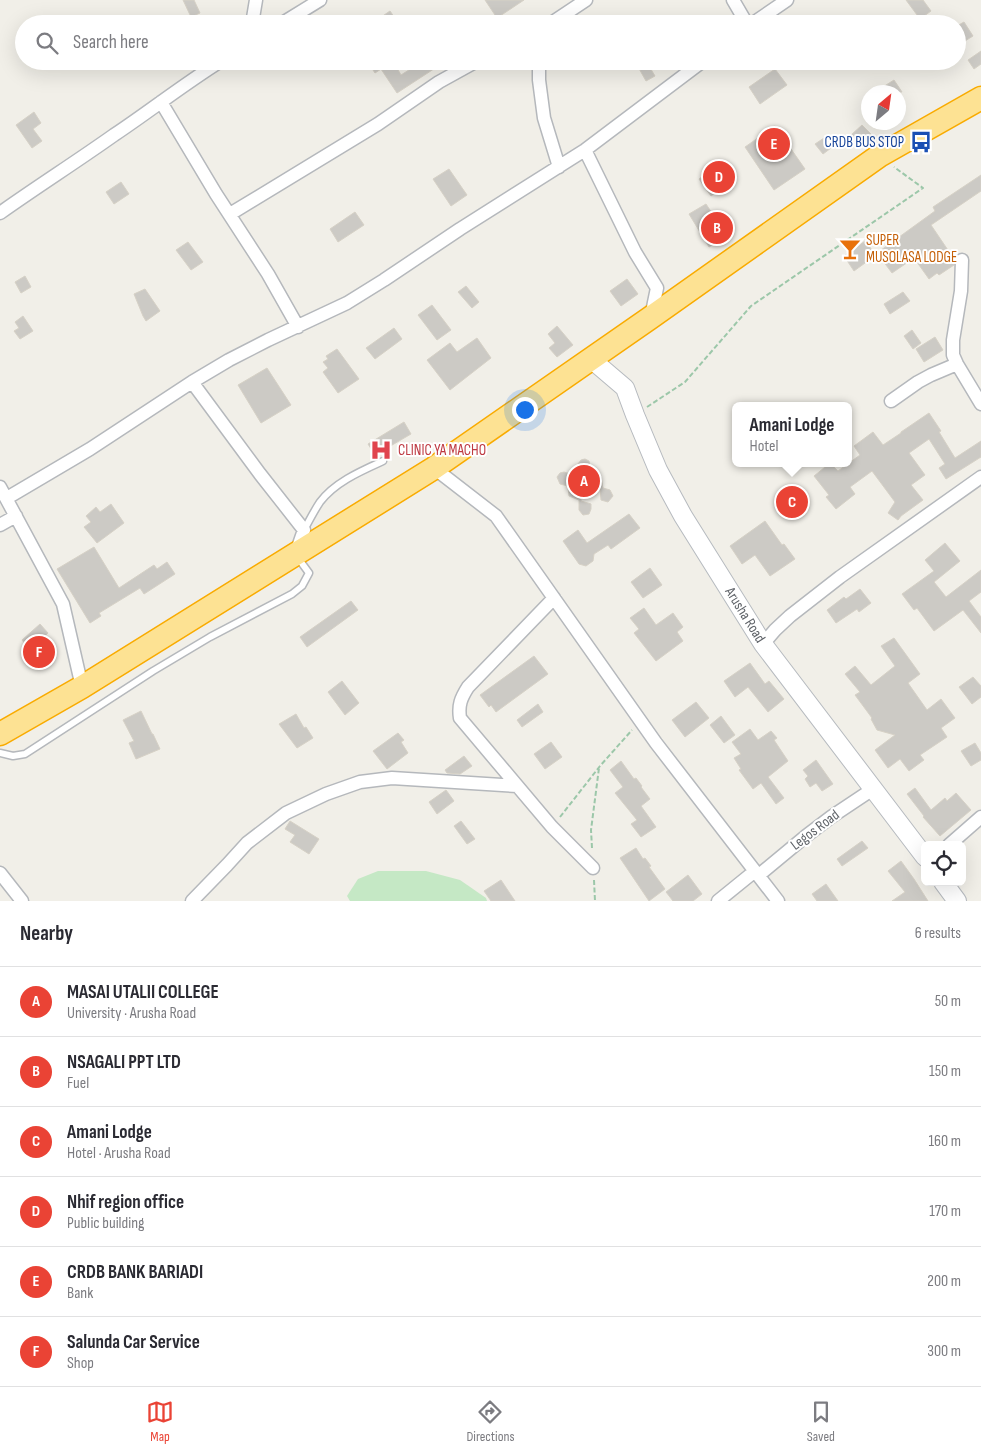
<!DOCTYPE html>
<meta charset="utf-8">
<style>
:root{--surface:#fff;--page:#f7f7f7;--text:#2b2b33;--muted:#7c7c81;--line:#e1e1e2;--accent:#ea4335}
body{margin:0;font-family:"Sofia Sans Condensed",sans-serif;background:var(--page);color:var(--text)}
.controls{position:absolute;right:15px;bottom:15px;display:grid;overflow:hidden;border-radius:8px;box-shadow:0 5px 20px #0002}
.controls button{width:45px;height:45px;display:grid;place-items:center;padding:0;border:0;border-bottom:1px solid var(--line);background:var(--surface);color:var(--text);font:25px sans-serif}
.compass{position:absolute;left:861px;top:85px;width:45px;height:45px;border-radius:50%;background:var(--surface);box-shadow:0 5px 20px #0002;rotate:29deg}
.you{position:absolute;left:524px;top:409px;width:18px;height:18px;margin:-12px;border:4px solid #fff;border-radius:50%;background:#1a73e8;box-shadow:0 0 0 8px #1a73e833}
.badge{display:grid;place-items:center;width:32px;height:32px;border-radius:50%;background:var(--accent);color:#fff;font-size:16px;font-weight:700}
.pin{position:absolute;translate:-50% -50%;border:2px solid #fff;box-shadow:0 1px 5px #0006}
.popup{position:absolute;left:732px;top:402px;width:120px;height:65px;box-sizing:border-box;display:grid;place-content:center;border-radius:8px;background:var(--surface);filter:drop-shadow(0 1px 4px #0005);font-size:16px;white-space:nowrap;color:var(--muted)}
.popup b{font-size:19px;color:var(--text)}
.popup::after{content:'';position:absolute;left:50%;top:100%;margin-left:-10px;border:10px solid transparent;border-top-color:var(--surface)}
.list{margin:0;padding:0;list-style:none}
h2{display:flex;justify-content:space-between;align-items:center;height:65px;margin:0;padding:0 20px;font-size:21px}
h2 small{font-size:16px;font-weight:400;color:var(--muted)}
.list li{display:grid;grid-template-columns:32px 1fr auto;gap:15px;align-items:center;box-sizing:border-box;height:70px;padding:0 20px;border-top:1px solid var(--line)}
.list b{display:block;font-size:19px;white-space:nowrap}
.list p{margin:0;font-size:16px;white-space:nowrap;color:var(--muted)}
.list em{font-size:16px;font-style:normal;color:var(--muted)}
.icon{flex:none;width:28px;height:28px;fill:none;stroke:currentColor;stroke-width:2;stroke-linecap:round;stroke-linejoin:round}
.map{position:relative;flex:none;width:981px;height:901px;overflow:hidden}
.search{position:absolute;background:var(--surface);box-shadow:0 5px 20px #0002;left:15px;right:15px;top:15px;height:55px;display:flex;align-items:center;gap:12px;box-sizing:border-box;padding:0 18px;border-radius:28px;color:var(--muted);font-size:19px}
.sheet{height:485px;background:var(--surface)}
nav{display:flex;justify-content:space-around;align-items:center;box-sizing:border-box;height:70px;border-top:1px solid var(--line);background:var(--surface);font-size:14px;color:var(--muted)}
nav a{display:grid;justify-items:center;gap:2px}
nav .on{color:var(--accent)}
.map>svg:first-child{display:block}
.green{fill:#c5e8c5}
.building{fill:#cccac5;stroke:#d6d1c6}
.lines{fill:none;stroke-linecap:round;stroke-linejoin:round}
.lane-casing{stroke:#b5b8bc;stroke-width:9}
.street-casing{stroke:#b5b8bc;stroke-width:15}
.secondary-casing{stroke:#b6babf;stroke-width:20}
.highway-casing{stroke:#f9ab00;stroke-width:25}
.path{stroke:#9cc7a9;stroke-width:2;stroke-dasharray:5 2.5;stroke-linecap:butt}
.lane{stroke:#fff;stroke-width:6}
.street{stroke:#fff;stroke-width:12}
.secondary{stroke:#fff;stroke-width:18}
.highway{stroke:#fde293;stroke-width:22}
.labels{text-anchor:middle;dominant-baseline:central;stroke-width:4;stroke-linejoin:round;paint-order:stroke}
.transit-label{font-size:15px;fill:#164399;stroke:#fff;text-anchor:end}
.food-label{font-size:15px;fill:#c56008;stroke:#fff;text-anchor:start}
.health-label{font-size:15px;fill:#be3a42;stroke:#fff;text-anchor:start}
.street-label{font-size:15px;fill:#5f6368;stroke:#fff}
</style>
<div class="map">
<svg width="981" height="901" viewBox="0 0 981 901">
<rect width="100%" height="100%" fill="#f1efe8"/>
<!-- green -->
<path class="green" d="M378 871H426L460 880 486 898 487 901H350L347 896 358 879Z"/>
<!-- building -->
<path class="building" d="M183 0H194L200 13 191 17Z
M485 0H524L497 18Z
M906 0H923L931 11 920 19Z
M390 11 399 24H371Z
M964 22 973 36 965 41 957 29V26Z
M981 51V64L974 69 968 60Z
M367 61H393L401 75 423 61H446L397 93 381 69 375 73Z
M643 61H646L655 76 646 81 637 65Z
M775 69 787 85 760 104 749 87Z
M894 80 902 92H875Z
M34 112 41 123 33 129 42 141 32 148 16 125Z
M862 125 872 135 860 145 851 135Z
M775 126 805 169 774 190 745 147Z
M824 138 831 148 823 154 815 144Z
M725 161 737 177 711 196 699 179Z
M449 169 467 195 451 206 433 179Z
M981 175V191L931 225 954 259V265L939 275 937 273 929 279 914 258 892 273 877 253 935 211 933 207Z
M121 182 129 194 114 204 106 192Z
M706 204 727 236 709 247 689 214Z
M355 212 364 225 338 242 330 229Z
M865 241 876 255 854 271 844 256Z
M188 242 203 262 191 270 176 250Z
M25 276 31 287 21 293 15 282Z
M627 279 638 294 621 306 610 291Z
M466 286 479 302 472 308 458 292Z
M145 289 160 311 146 321 143 316 134 294Z
M903 292 910 301 890 314 884 304Z
M432 305 451 330 437 340 418 315Z
M23 316 33 331 20 339 14 331 19 328 15 322Z
M557 326 573 345 557 357 549 348 555 343 548 334Z
M394 328 402 339 375 359 366 348Z
M912 330 921 343 913 349 904 336Z
M935 337 943 350 924 362 916 349Z
M477 338 491 358 450 390 427 360 450 343 457 352Z
M337 349 359 379 338 393 323 372 328 368 323 362 328 359 326 356Z
M267 368 291 405 261 423 238 385Z
M929 413 941 431 939 432 955 458 981 441V457L946 479 939 468 945 464 929 439 909 453 925 475 911 485 923 500 901 516 898 520 888 513 895 502 872 471 850 487 855 494 836 509 826 497 829 495 814 476 830 463 838 471 860 455 854 446 873 432 883 445 901 433V432Z
M404 422 411 434 375 455 368 444Z
M585 459 589 461 591 472 601 477 603 488 610 490 613 496 608 502 601 500 600 488 580 481 581 501 591 504V509L589 514 583 515 579 510V500L569 496 568 486 560 484 557 477 560 473 564 472 579 477 578 464 581 460Z
M111 504 124 523 97 543 84 527 91 522 86 516 96 507 100 512Z
M629 514 640 528 611 549 608 545 594 554 593 561 586 566 579 564 563 541 578 530 587 543Z
M765 521 782 545 784 544 795 559 770 576 755 555 742 564 730 546Z
M945 543 960 561 934 582 946 597 981 570V592L969 601 981 617V633L963 610 934 631 917 608 914 610 902 594 934 571 925 560Z
M94 547 119 588 154 565 157 569 167 562 175 574 144 594 140 588 99 613 101 616 90 623 57 569Z
M650 568 662 585 643 598 631 582Z
M860 589 871 603 859 612 857 609 836 623 827 610 844 597 846 599Z
M351 601 358 610 307 647 300 637Z
M644 608 656 625 673 613 683 627 677 632 683 641 656 661 634 633 639 629 630 618Z
M40 624 48 633 30 650 22 640Z
M894 638 920 674 908 683 927 710 941 699 955 718 941 728 947 737 920 755 924 760 909 771 900 759 888 768 875 750 895 735 877 730 871 719 872 718 855 695 860 692 845 674 855 666 871 685 895 666 881 646Z
M534 656 548 674 496 712 491 705 489 707 480 695Z
M750 663 765 684 769 681 784 699 768 712 748 687 735 697 724 681Z
M973 677 981 686V697L972 704 959 687Z
M342 681 359 703 345 715 328 692Z
M696 702 709 718 685 737 672 720Z
M538 704 543 712 522 727 517 720Z
M141 711 152 734H153L160 749 136 759 129 743 134 741 123 720Z
M296 714 304 728 306 727 313 738 297 748 279 724Z
M721 716 735 735 724 743 710 725Z
M750 729 758 740 771 731 777 738 774 740 788 761 768 777 784 798 776 804 761 783 753 789 739 770 741 769 734 758 741 754 732 742Z
M398 733 404 740 401 742 408 753 387 769 373 751Z
M551 742 562 757 545 769 534 754Z
M975 743 981 753V760L971 766 961 751Z
M464 756 472 766 460 774 447 773 445 770Z
M816 760 833 784 822 791 816 783 810 787 805 779 808 776 803 770Z
M621 761 634 779 636 778 642 786 641 787 650 799 641 806 656 827 641 837 631 824 637 820 615 793 623 787 610 770Z
M915 788 931 810 945 798 947 801 956 793 971 810 940 836 923 817 924 816 907 794Z
M446 790 454 801 437 814 429 802Z
M290 821 319 839 309 854 290 842 295 835 285 829Z
M461 821 475 839 467 844 454 826Z
M862 841 868 848 842 866 837 859Z
M636 848 643 859 645 858 651 866 649 867 665 889 649 901 620 858Z
M901 861 914 879 928 901H892L905 892 888 871Z
M688 875 702 894 693 901H673L666 892Z
M501 880 515 901H491L484 891Z
M826 884 838 901H817L812 894Z"/>
<g class="lines">
<!-- lane casing -->
<g class="lane-casing">
<path id="lane" d="M304 530C309 521 314 511 320 502 335 482 361 471 383 461
M0 753 13 756 25 754 153 671 210 637 292 594 302 586 309 573 298 558"/>
</g>
<!-- street casing -->
<g class="street-casing">
<path id="street" d="M733 0 747 24
M252 24 256 0
M281 24 320 0
M550 24 586 0
M752 24 787 0
M539 61V80L544 118 559 167
M161 102 216 194 268 274 298 327
M585 150 635 252 657 288 651 317
M0 213C38 186 76 162 114 135 150 111 184 84 221 61
M230 214 378 124 439 82 477 61
M962 260 961 291 953 340V355L957 364 981 404
M192 382 260 474 304 530 296 553
M891 401 918 382 931 375 957 364
M434 468 496 516 656 743 778 901
M0 487 63 604 82 687
M7 498 90 449 192 382 229 360 268 340 347 303 384 280 460 229 585 150 703 61
M0 525 16 516
M554 598 468 687C461 698 458 705 460 718L552 827 593 868
M763 644 775 630 790 616 840 577 981 477
M949 845 981 817
M0 873 22 901
M759 875 806 836 831 817 873 789
M192 901 227 865 247 843 286 813 326 794 360 782 392 778 517 786
M718 901 755 871"/>
</g>
<!-- secondary casing -->
<g class="secondary-casing">
<path id="secondary" d="M591 359 625 388 635 415 658 470 683 516 763 644 925 857
M943 882 957 901"/>
</g>
<!-- highway casing -->
<g class="highway-casing">
<path id="highway" d="M0 734 82 687 434 468 650 318 879 156 981 98"/>
</g>
<!-- path -->
<path class="path" d="M647 407 685 382 751 306 923 188 894 167
M560 817 600 766 632 730
M592 848 591 830 599 768
M594 880 595 901"/>
<!-- lane -->
<use href="#lane" class="lane"/>
<!-- street -->
<use href="#street" class="street"/>
<!-- secondary -->
<use href="#secondary" class="secondary"/>
<!-- highway -->
<use href="#highway" class="highway"/>
</g>
<!-- icons -->
<defs>
<g id="bus-bare" transform="scale(1.725)"><path d="M-5-6H5V4H4V6H2V4H-2V6H-4V4H-5ZM-3.5-4V0h7V-4ZM-3.5 1.2v1.5H-2V1.2ZM2 1.2v1.5H3.5V1.2Z" fill="#1a4fb4" stroke="#fff" stroke-width="2.5" paint-order="stroke"/></g>
<g id="bar-bare" transform="scale(1.725)"><path d="M-6-5H6L.8 .8V4.5H3.5V6h-7V4.5H-.8V.8Z" fill="#e8710a" stroke="#fff" stroke-width="2.5" paint-order="stroke"/></g>
<g id="hospital-bare" transform="scale(1.725)"><path d="M-5-5h3v3.5h4V-5h3V5h-3V1.5h-4V5h-3Z" fill="#e0444e" stroke="#fff" stroke-width="2.5" paint-order="stroke"/></g>
</defs>
<g fill-rule="evenodd">
<use href="#bus-bare" x="921" y="142"/>
<use href="#bar-bare" x="850" y="249"/>
<use href="#hospital-bare" x="381" y="450"/>
</g>
<g class="labels">
<!-- transit labels -->
<g class="transit-label">
<text x="904" y="142">CRDB BUS STOP</text>
</g>
<!-- food labels -->
<g class="food-label">
<text x="866" y="240">SUPER<tspan x="866" dy="17">MUSOLASA LODGE</tspan></text>
</g>
<!-- health labels -->
<g class="health-label">
<text x="398" y="450">CLINIC YA MACHO</text>
</g>
<!-- street labels -->
<g class="street-label">
<text transform="translate(745 615) rotate(58)">Arusha Road</text>
<text transform="translate(815 830) rotate(-37)">Legos Road</text>
</g>
</g>
</svg>
<div class="controls">
<button><svg class="icon" aria-label="locate" viewBox="0 0 24 24"><circle cx="12" cy="12" r="6"/><path d="M12 2v4M12 18v4M2 12h4M18 12h4"/></svg></button>
</div>
<svg class="compass" viewBox="-18 -18 36 36"><path d="M0-13l5 13h-10z" fill="#e53935"/><path d="M0 13l5-13h-10z" fill="#7c7c81"/></svg>
<div class="you"></div>
<div class="pin badge" style="left:584px;top:481px">A</div>
<div class="pin badge" style="left:717px;top:228px">B</div>
<div class="pin badge" style="left:792px;top:502px">C</div>
<div class="popup"><b>Amani Lodge</b>Hotel</div>
<div class="pin badge" style="left:719px;top:177px">D</div>
<div class="pin badge" style="left:774px;top:144px">E</div>
<div class="pin badge" style="left:39px;top:652px">F</div>
<div class="search"><svg class="icon" aria-label="search" viewBox="0 0 24 24"><circle cx="10" cy="10" r="6"/><path d="M15 15l6 6"/></svg>Search here</div>
</div>
<section class="sheet">
<h2>Nearby<small>6 results</small></h2>
<ul class="list">
<li><span class="badge">A</span><div><b>MASAI UTALII COLLEGE</b><p>University · Arusha Road</p></div><em>50 m</em></li>
<li><span class="badge">B</span><div><b>NSAGALI PPT LTD</b><p>Fuel</p></div><em>150 m</em></li>
<li><span class="badge">C</span><div><b>Amani Lodge</b><p>Hotel · Arusha Road</p></div><em>160 m</em></li>
<li><span class="badge">D</span><div><b>Nhif region office</b><p>Public building</p></div><em>170 m</em></li>
<li><span class="badge">E</span><div><b>CRDB BANK BARIADI</b><p>Bank</p></div><em>200 m</em></li>
<li><span class="badge">F</span><div><b>Salunda Car Service</b><p>Shop</p></div><em>300 m</em></li>
</ul>
</section>
<nav>
<a class="on"><svg class="icon" aria-label="map" viewBox="0 0 24 24"><path d="M3 6l6-2 6 2 6-2v14l-6 2-6-2-6 2zM9 4v14M15 6v14"/></svg>Map</a>
<a><svg class="icon" aria-label="directions" viewBox="0 0 24 24"><path d="M12 3l9 9-9 9-9-9zM9 14v-3h6M13 9l2 2-2 2"/></svg>Directions</a>
<a><svg class="icon" aria-label="saved" viewBox="0 0 24 24"><path d="M7 4h10v16l-5-4-5 4z"/></svg>Saved</a>
</nav>
